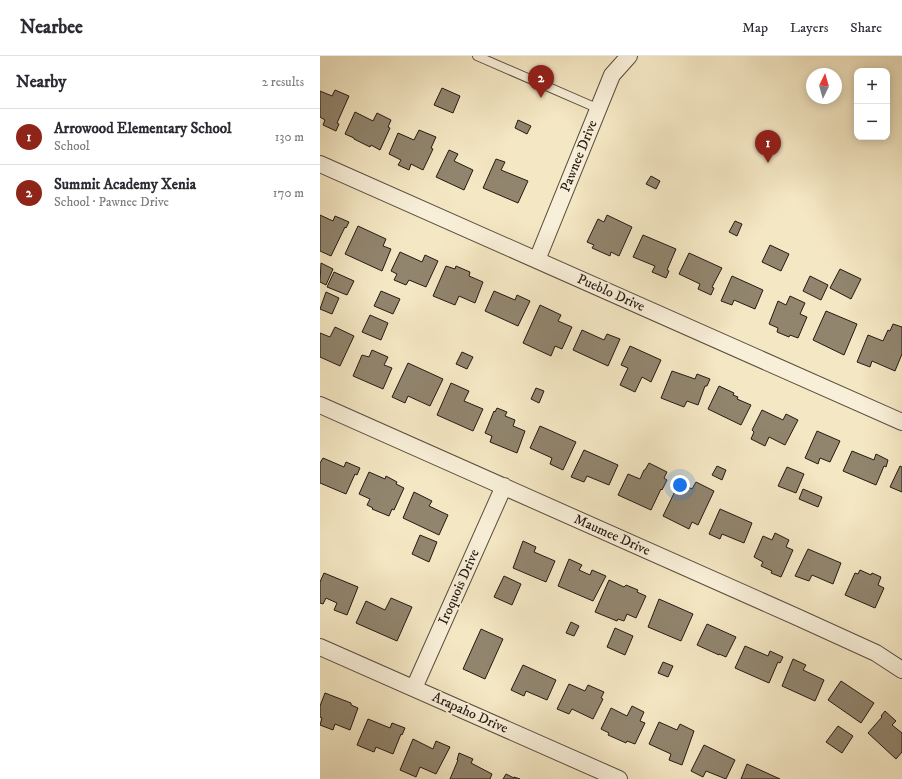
<!DOCTYPE html>
<meta charset="utf-8">
<style>
:root{--surface:#fff;--page:#f2f2f3;--text:#2b2b33;--muted:#7c7c81;--line:#e1e1e2;--accent:#8f2418}
body{margin:0;font-family:"IM FELL DW Pica",serif;background:var(--page);color:var(--text)}
.controls{position:absolute;right:12px;top:12px;display:grid;overflow:hidden;border-radius:8px;box-shadow:0 2px 10px #0003}
.controls button{width:36px;height:36px;display:grid;place-items:center;padding:0;border:0;border-bottom:1px solid var(--line);background:var(--surface);color:var(--text);font:20px sans-serif}
.compass{position:absolute;left:486px;top:12px;width:36px;height:36px;border-radius:50%;background:var(--surface);box-shadow:0 2px 10px #0003;rotate:5deg}
.you{position:absolute;left:360px;top:429px;width:14px;height:14px;margin:-10px;border:3px solid #fff;border-radius:50%;background:#1a73e8;box-shadow:0 0 0 6px #1a73e833}
.badge{display:grid;place-items:center;width:26px;height:26px;border-radius:50%;background:var(--accent);color:#fff;font-size:13px;font-weight:700}
.pin{position:absolute;translate:-50% -33px;filter:drop-shadow(0 1px 2px #0008)}
.pin::after{content:'';position:absolute;top:21px;width:14px;height:12px;background:inherit;clip-path:polygon(0 0,100% 0,50% 100%)}
.list{margin:0;padding:0;list-style:none}
h2{display:flex;justify-content:space-between;align-items:center;height:52px;margin:0;padding:0 16px;font-size:17px}
h2 small{font-size:13px;font-weight:400;color:var(--muted)}
.list li{display:grid;grid-template-columns:26px 1fr auto;gap:12px;align-items:center;box-sizing:border-box;height:56px;padding:0 16px;border-top:1px solid var(--line)}
.list b{display:block;font-size:15px;white-space:nowrap}
.list p{margin:0;font-size:13px;white-space:nowrap;color:var(--muted)}
.list em{font-size:13px;font-style:normal;color:var(--muted)}
.map{position:relative;flex:none;width:582px;height:723px;overflow:hidden}
header{display:flex;align-items:center;gap:24px;box-sizing:border-box;height:56px;padding:0 20px;background:var(--surface);border-bottom:1px solid var(--line)}
header strong{font-size:19px}
nav{display:flex;gap:22px;margin-inline-start:auto;font-size:14px}
main{display:flex}
aside{flex:1;background:var(--surface)}
.map>svg:first-child{display:block}
.building{fill:#91856e;stroke:#261a12}
.lines{fill:none;stroke-linecap:round;stroke-linejoin:round}
.lane-casing{stroke:#5a4d3e;stroke-width:10}
.street-casing{stroke:#5a4d3e;stroke-width:18}
.lane{stroke:#f8efd8;stroke-width:8}
.street{stroke:#f8efd8;stroke-width:16}
.labels{text-anchor:middle;dominant-baseline:central;stroke-width:4;stroke-linejoin:round;paint-order:stroke}
.street-label{font-size:14px;fill:#261a12;stroke:#f8efd8}
</style>
<header>
<strong>Nearbee</strong>
<nav><a>Map</a><a>Layers</a><a>Share</a></nav>
</header>
<main>
<aside>
<h2>Nearby<small>2 results</small></h2>
<ul class="list">
<li><span class="badge">1</span><div><b>Arrowood Elementary School</b><p>School</p></div><em>130 m</em></li>
<li><span class="badge">2</span><div><b>Summit Academy Xenia</b><p>School · Pawnee Drive</p></div><em>170 m</em></li>
</ul>
</aside>
<div class="map">
<svg width="582" height="723" viewBox="0 0 582 723">
<rect width="100%" height="100%" fill="#f4e7c3"/>
<filter id="stains"><feTurbulence type="fractalNoise" baseFrequency=".005" numOctaves="4"/><feColorMatrix values="0 0 0 0 .2 0 0 0 0 .09 0 0 0 0 .02 0 0 0 .5 -.17"/></filter>
<radialGradient id="worn" r=".72"><stop offset=".6" stop-color="#630" stop-opacity="0"/><stop offset="1" stop-color="#630" stop-opacity=".3"/></radialGradient>
<!-- building -->
<path class="building" d="M122 32 140 40 133 57 114 49Z
M15 34 29 40 17 67 19 68 16 75 3 69 5 64 0 61V35L12 40Z
M35 56 53 65 57 57 71 64 68 71 70 72 60 94 51 89 50 91 34 83V82L25 78Z
M198 64 211 70 207 78 195 72Z
M99 74 116 81 111 92 113 93 103 114 91 108 89 114 78 109 81 104 69 98 78 77 94 84Z
M129 94 138 98 134 105 153 114 144 134 116 121Z
M176 103 185 106 181 114 208 125 198 147 163 132Z
M331 120 340 125 336 133 326 128Z
M0 159 13 165 15 160 29 166 26 172 25 171 11 200 0 195Z
M287 159 312 171 299 200 291 196 290 200 272 192 274 189 267 186 278 163 284 166Z
M415 165 422 168 417 180 409 176Z
M38 170 66 183 63 190 71 193 62 215 25 198Z
M323 179 356 193 347 214 349 215 346 222 332 216 335 210 313 201Z
M450 189 469 198 461 215 442 206Z
M80 196 102 206 105 199 118 205 106 231 89 224 86 229 74 224 77 218 71 215Z
M369 197 402 212 392 231 394 232 391 239 378 233 380 228 359 218Z
M1 207 13 213 6 229 0 226Z
M126 210 135 213 136 210 150 216 149 220 163 226 155 247 139 240 135 249 113 240Z
M520 213 541 223 531 243 510 232Z
M14 216 34 225 27 239 7 231Z
M412 220 443 234 435 253 414 244 412 249 401 245Z
M490 220 508 229 501 244 483 235Z
M61 235 80 243 73 258 54 250Z
M174 235 195 244 197 239 210 245 198 270 165 255Z
M6 236 19 242 12 258 0 253Z
M470 240 485 247 480 258 487 261 478 282 470 279 469 281 457 276 458 272 449 268 458 245 466 249Z
M220 249 241 259 238 265 252 271 242 293 235 290 231 300 203 287Z
M506 255 537 268 524 299 493 284Z
M50 259 68 267 61 284 42 276Z
M573 268 582 271V298L575 315 552 305 550 311 537 306 548 279 563 285 568 274 570 275Z
M15 271 34 280 20 310 0 301V277L10 281Z
M262 274 284 284 287 278 300 283 288 310 253 294Z
M310 290 341 304 331 326 322 321 315 336 300 329 308 312 301 309Z
M52 294 68 301 64 309 72 312 63 333 33 320 42 299 49 301Z
M142 296 153 301 147 313 136 308Z
M88 307 123 323 110 350 88 340 85 347 72 341Z
M352 315 375 323 377 318 390 323 387 330H385L378 349 367 345 364 351 341 342Z
M131 327 149 335 144 345 163 353 153 375 117 359Z
M399 330 414 337 413 339 418 341 417 343 431 349 421 369 388 353Z
M216 332 224 335 219 347 211 343Z
M177 352 187 356 185 360 195 364 193 370 205 375 197 397 170 386 172 380 165 377 174 355 175 356Z
M442 354 463 364 466 358 478 364 465 389 449 381 445 390 431 383 434 376 432 374Z
M220 370 256 386 243 414 230 408 232 402 210 392Z
M497 375 520 385 510 406 500 402 498 408 485 402Z
M264 394 298 409 289 429 267 420 264 426 251 421Z
M532 395 554 404 556 398 568 404 566 411 564 410 556 429 523 415Z
M3 402 24 411 26 406 40 412 37 419 35 418 26 438 0 427V407Z
M329 407 347 416 344 422 347 424 342 434 341 433 331 454 298 439 308 418 320 423 324 414H325Z
M397 410 406 414 402 424 392 419Z
M580 410 582 411V436L570 431Z
M467 411 484 418 476 437 458 430Z
M49 416 65 423 66 420 77 426 76 428 84 432 74 454 72 453 69 460 52 453 53 452 47 449 50 443 39 438Z
M376 426 394 435 378 469 372 466 369 473 343 460 359 427 372 433Z
M483 433 502 441 498 451 479 443Z
M94 436 112 445 109 450 128 459 119 479 83 462Z
M400 453 432 467 424 487 402 478 400 483 389 478Z
M455 477 469 484 466 491 473 494 461 521 451 517 452 515 441 510 443 506 434 501 443 480 452 484Z
M100 479 117 486 109 506 92 498Z
M203 485 216 491 214 496 235 505 226 526 193 512Z
M488 493 521 507 513 528 492 519 489 525 475 520Z
M249 503 262 509 259 514 270 519 272 514 286 520 273 545 238 530Z
M540 514 551 519 552 517 561 521 558 529 564 532 555 552 525 539 535 517 538 518Z
M4 517 38 531 27 559 14 554 17 547 6 542 3 548 0 547V526Z
M184 520 201 528 192 549 174 541Z
M289 524 304 531 306 529 318 534 317 536 326 540 316 562 307 558 304 565 298 563 297 565 275 556Z
M71 542 92 551 77 585 36 567 46 545 65 554Z
M339 543 373 558 361 585 328 571Z
M251 566 259 570 254 580 246 577Z
M387 568 416 581 406 601 399 598V599L377 589Z
M295 572 313 580 305 599 287 591Z
M161 573 183 583 165 623 143 613Z
M425 590 448 600 450 595 463 601 460 607 458 606 449 627 415 612Z
M473 603 486 609 483 614 504 624 495 645 462 630Z
M343 606 353 610 348 621 338 617Z
M203 609 236 624 227 644 206 635 204 640 191 634Z
M521 625 554 647 541 667 508 644Z
M249 628 265 635 268 629 284 636 281 642 283 643 273 663 252 653 249 658 237 653Z
M5 637 31 647V649L38 652 30 674 15 668 13 674 0 669 2 662 0 661V650Z
M312 650 324 656 320 665 325 667 315 688 307 685 306 687 288 679 289 677 281 673 291 652 307 660Z
M565 655 576 665 572 669 582 677V696L576 703 548 677 562 661 561 660Z
M48 663 70 672 72 667 85 672 82 679 81 678 73 698 56 691 54 696 37 689Z
M339 666 357 674 360 668 374 675 362 709 349 704 351 698 329 688Z
M518 670 533 680 522 697 506 686Z
M93 683 113 693 116 685 130 691 116 718 100 711 96 721 80 714Z
M384 689 415 704 406 723 386 715 383 721 371 715Z
M139 697 153 703 151 707 172 718 170 723H130L138 704H137Z
M427 708 460 723H421Z
M186 718 194 722V721L200 723H183Z"/>
<g class="lines">
<!-- lane casing -->
<g class="lane-casing">
<path id="lane" d="M157 0 279 53"/>
</g>
<!-- street casing -->
<g class="street-casing">
<path id="street" d="M0 108 582 366
M217 204 292 19 309 0
M0 349 477 561 556 597 582 614
M0 591 299 723
M94 632 184 430"/>
</g>
<!-- lane -->
<use href="#lane" class="lane"/>
<!-- street -->
<use href="#street" class="street"/>
</g>
<g class="labels">
<!-- street labels -->
<g class="street-label">
<text transform="translate(259 100) rotate(-68)">Pawnee Drive</text>
<text transform="translate(291 237) rotate(24)">Pueblo Drive</text>
<text transform="translate(292 479) rotate(24)">Maumee Drive</text>
<text transform="translate(139 531) rotate(-66)">Iroquois Drive</text>
<text transform="translate(150 657) rotate(24)">Arapaho Drive</text>
</g>
</g>
<rect width="100%" height="100%" filter="url(#stains)"/>
<rect width="100%" height="100%" fill="url(#worn)"/>
</svg>
<div class="controls">
<button>+</button>
<button>−</button>
</div>
<svg class="compass" viewBox="-18 -18 36 36"><path d="M0-13l5 13h-10z" fill="#e53935"/><path d="M0 13l5-13h-10z" fill="#7c7c81"/></svg>
<div class="you"></div>
<div class="pin badge" style="left:448px;top:107px">1</div>
<div class="pin badge" style="left:221px;top:42px">2</div>
</div>
</main>
